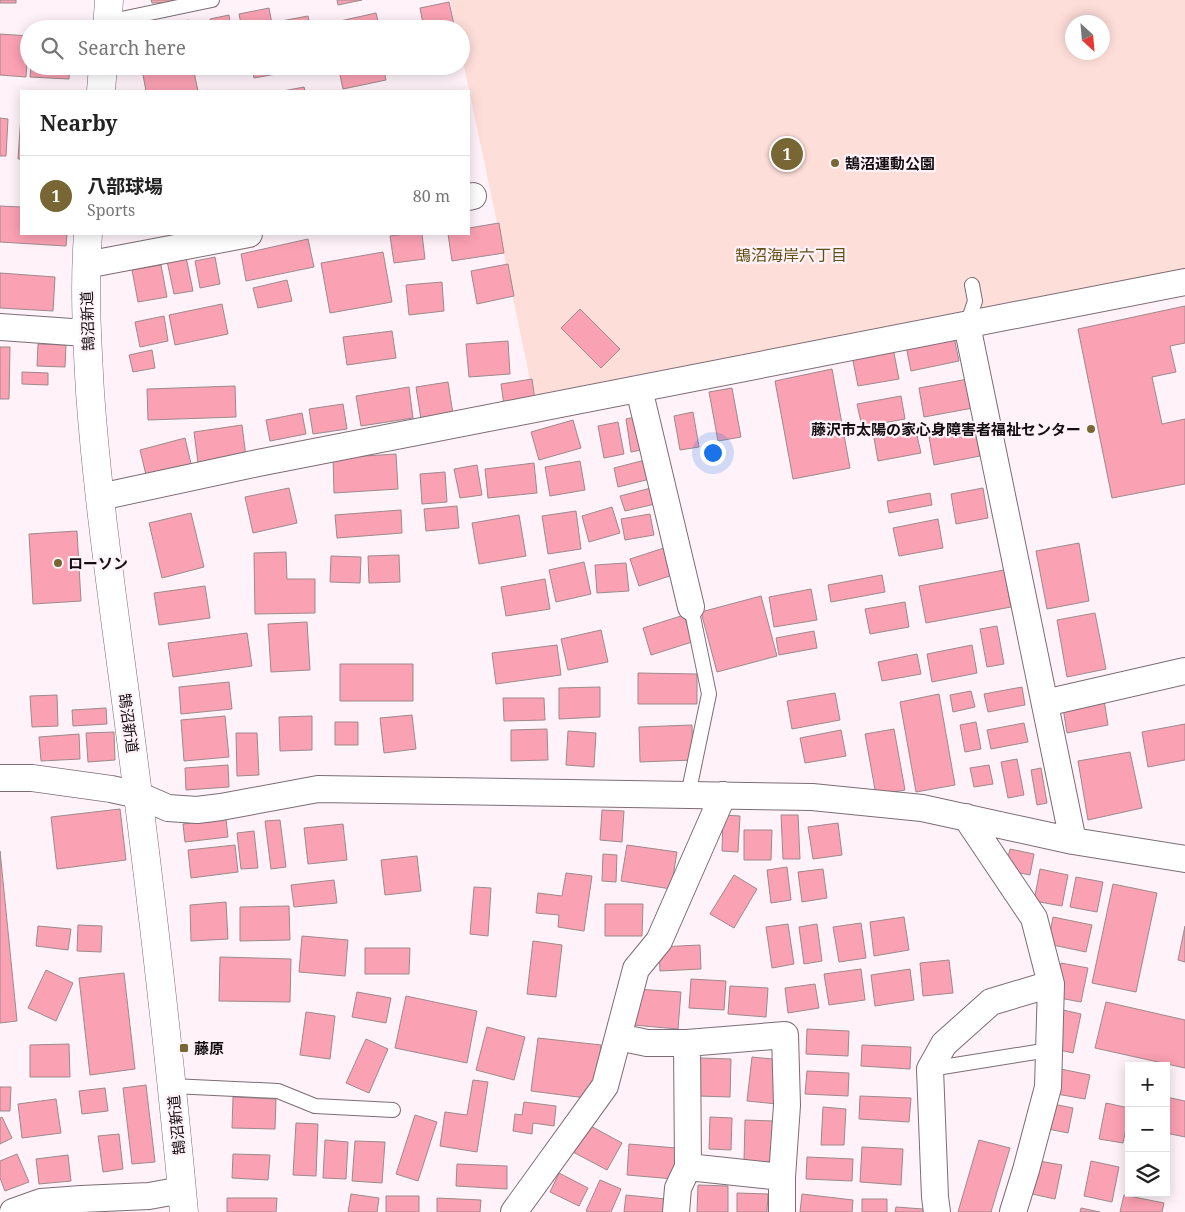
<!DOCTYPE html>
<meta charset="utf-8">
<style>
:root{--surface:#fff;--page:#f2f2f2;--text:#222;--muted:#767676;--line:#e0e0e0;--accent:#786735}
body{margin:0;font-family:"Noto Serif","Noto Sans JP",serif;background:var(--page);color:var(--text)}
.controls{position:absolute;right:15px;bottom:15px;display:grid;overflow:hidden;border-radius:0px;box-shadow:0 2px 12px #0003}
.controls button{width:45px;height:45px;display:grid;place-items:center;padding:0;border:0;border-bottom:1px solid var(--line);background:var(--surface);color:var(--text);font:25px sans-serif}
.compass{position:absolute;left:1065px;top:15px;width:45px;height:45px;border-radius:50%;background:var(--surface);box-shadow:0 2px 12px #0003;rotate:154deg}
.you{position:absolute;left:712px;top:452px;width:18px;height:18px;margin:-12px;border:4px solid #fff;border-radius:50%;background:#1a73e8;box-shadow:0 0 0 8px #1a73e833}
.badge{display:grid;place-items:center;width:32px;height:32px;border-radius:50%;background:var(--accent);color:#fff;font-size:16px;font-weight:700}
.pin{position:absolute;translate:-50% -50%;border:2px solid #fff;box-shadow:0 1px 5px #0006}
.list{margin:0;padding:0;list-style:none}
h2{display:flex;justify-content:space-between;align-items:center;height:65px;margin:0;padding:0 20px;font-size:21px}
h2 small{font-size:16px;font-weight:400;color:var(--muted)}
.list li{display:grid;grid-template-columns:32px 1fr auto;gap:15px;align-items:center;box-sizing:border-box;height:80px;padding:0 20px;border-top:1px solid var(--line)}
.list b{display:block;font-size:19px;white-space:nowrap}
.list p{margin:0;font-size:16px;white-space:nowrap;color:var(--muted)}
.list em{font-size:16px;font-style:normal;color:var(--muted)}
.icon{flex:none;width:28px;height:28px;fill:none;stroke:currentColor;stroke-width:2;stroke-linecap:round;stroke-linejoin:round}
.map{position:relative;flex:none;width:1185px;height:1212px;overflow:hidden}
.search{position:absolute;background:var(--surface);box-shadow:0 2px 12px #0003;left:20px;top:20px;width:450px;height:55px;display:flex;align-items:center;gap:12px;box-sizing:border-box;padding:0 18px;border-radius:28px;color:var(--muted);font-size:19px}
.panel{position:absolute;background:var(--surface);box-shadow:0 2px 12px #0003;left:20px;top:90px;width:450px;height:145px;border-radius:0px}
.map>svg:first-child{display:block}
.green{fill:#feded9;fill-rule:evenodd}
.building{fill:#faa1b3;stroke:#9d898c}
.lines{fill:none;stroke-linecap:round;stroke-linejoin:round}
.service-casing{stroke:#7c6c74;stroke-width:16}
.minor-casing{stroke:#7c6c74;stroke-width:28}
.tertiary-casing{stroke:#7c6c74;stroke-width:29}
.service{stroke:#fff;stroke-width:14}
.minor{stroke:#fff;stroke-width:26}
.tertiary{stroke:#fff;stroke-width:28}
.poi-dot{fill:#786735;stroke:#fff3f9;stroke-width:2}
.labels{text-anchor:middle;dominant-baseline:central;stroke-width:4.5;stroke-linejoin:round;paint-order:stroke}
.poi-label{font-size:15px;font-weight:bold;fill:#140e11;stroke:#fff3f9;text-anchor:start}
.street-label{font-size:15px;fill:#140e11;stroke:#fff3f9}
.neighbourhood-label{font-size:16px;fill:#624f13;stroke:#fff3f9}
</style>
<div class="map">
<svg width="1185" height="1212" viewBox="0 0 1185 1212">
<rect width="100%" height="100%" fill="#fff3f9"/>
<!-- green -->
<path class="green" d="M450 0H1185V273L535 403 461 52V29H456ZM1072 22H1102V52H1072Z"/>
<!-- building -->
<path class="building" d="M0 0H16V3H0Z
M151 0H183V2L152 3Z
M337 0H362L338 5Z
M449 2 455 29H424L420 8Z
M269 8 273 29H242L239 14Z
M376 13 380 29H332L331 23Z
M229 15 231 29H212L210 19Z
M308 16 311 29H282L281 21Z
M189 20 191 29H151Z
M0 34 29 36 26 77 0 75Z
M31 66H70L69 79 30 77Z
M153 66H200L201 69 194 72 198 91H146L143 75 155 72Z
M252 66H298V70L254 78Z
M338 66H383L386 80 343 89Z
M304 87 305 91H283Z
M21 116V159H18Z
M0 118 8 119 6 156H0Z
M0 206 21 207V234H67L66 246 0 242Z
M499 223 504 253 452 261 448 234H469V228Z
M405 234H422L425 259 394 263 390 236Z
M308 239 314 267 246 281 241 254Z
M383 252 392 302 330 313 321 263Z
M186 257 193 291 174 294 167 261Z
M215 257 220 284 200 288 195 261Z
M508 264 514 296 477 304 471 271Z
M161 265 167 297 138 302 132 270Z
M0 273 55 277 53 311 0 308Z
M287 280 292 301 258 308 253 288Z
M442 282 444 311 409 315 406 285Z
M222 304 228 334 175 345 169 315Z
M1185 306V343L1170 346 1176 372 1152 377 1162 424 1185 419V484L1112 498 1078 329Z
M580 309 620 349 601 368 561 328Z
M164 316 168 341 140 347 135 322Z
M392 331 396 358 347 365 343 337Z
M954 337 959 361 911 371 906 346Z
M508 341 510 374 469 377 466 344Z
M38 344 66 345 65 367 37 366Z
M0 347H10L9 399H0Z
M893 348 899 379 858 386 852 356Z
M152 350 155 368 133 372 129 355Z
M832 369 850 468 793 479 775 381Z
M22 372 48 373V385L22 384Z
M532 379 535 401 504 405 501 384Z
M968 379 973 408 924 417 919 388Z
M448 382 453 414 421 419 416 387Z
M235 386 236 417 148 420 147 389Z
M409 387 413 418 361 426 356 396Z
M732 388 741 437 718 441 709 392Z
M901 396 905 419 862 427 857 404Z
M343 404 347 429 313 434 309 409Z
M693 412 699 447 680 450 674 416Z
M302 413 306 434 270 441 266 420Z
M640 416 646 449 631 452 626 419Z
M573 420 581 448 539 460 531 432Z
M618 422 624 454 604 458 598 426Z
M242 425 246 457 198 463 194 432Z
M975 428 980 456 934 465 929 437Z
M916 431 921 453 878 461 874 438Z
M185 438 192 468 147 479 140 450Z
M396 454 398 489 334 493 333 458Z
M649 459 654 478 618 487 614 468Z
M580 461 585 490 550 496 545 467Z
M534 463 537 493 488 498 485 469Z
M477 465 482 495 460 498 454 469Z
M445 472 447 502 422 504 420 474Z
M289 488 297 523 253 533 245 497Z
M651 488 655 504 625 511 620 496Z
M983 488 988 518 956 524 951 494Z
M930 493 932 505 889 513 887 501Z
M457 506 459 528 426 531 424 509Z
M612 507 620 533 589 542 582 516Z
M401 510 402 533 337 538 335 515Z
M576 511 581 549 548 554 542 516Z
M191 513 204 567 162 578 149 523Z
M650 514 654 535 625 540 621 519Z
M519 515 526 556 479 564 472 523Z
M938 519 943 548 899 556 893 528Z
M77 531 81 601 33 604 29 534Z
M1079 543 1089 601 1047 609 1036 551Z
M667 547 676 574 639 586 630 559Z
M286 552 287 579H315V613L255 614 254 553Z
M399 555 400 582 369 583 368 556Z
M331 556 361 557 360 583 330 582Z
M584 562 591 594 556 602 549 570Z
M626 563 629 591 597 593 595 565Z
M1004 570 1011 607 926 623 919 586Z
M882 575 885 592 831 602 828 585Z
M545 579 550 609 506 616 501 587Z
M205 586 210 618 159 625 154 593Z
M811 589 817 620 774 627 769 597Z
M761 596 777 656 717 672 701 612Z
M905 602 909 627 870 634 865 609Z
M1095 613 1106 669 1067 677 1057 620Z
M684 615 692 642 651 655 643 628Z
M307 622 310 670 271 672 268 624Z
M997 626 1004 664 987 667 980 629Z
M601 630 608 662 568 670 561 639Z
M814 631 817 648 779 655 776 638Z
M247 633 252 666 173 677 168 643Z
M557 645 561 675 496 684 492 653Z
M972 645 977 673 932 682 927 654Z
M917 654 921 674 882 681 878 662Z
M340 664H413V701H340Z
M638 673 697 674V704H638Z
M229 682 232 709 181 714 179 687Z
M600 687V717L559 719V688Z
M1022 687 1025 705 988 712 984 694Z
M971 691 975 707 953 712 950 695Z
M835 693 840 720 792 729 787 701Z
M939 694 955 785 916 792 900 702Z
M57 695 58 726 32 727 30 696Z
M503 698H544L545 720 504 721Z
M1104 700 1108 725 1067 733 1063 708Z
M106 708 107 724 73 726 72 710Z
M412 715 416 749 384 753 380 718Z
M225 716 229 757 184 761 181 720Z
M312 716V750L280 751 279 717Z
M335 722H358V745H335Z
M976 722 981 749 965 752 960 725Z
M1024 723 1028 742 991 749 987 730Z
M1185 724V760L1148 767 1142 732Z
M692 725 693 760 640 762 639 727Z
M547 729 548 760 511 761V730Z
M894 729 905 790 876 795 865 734Z
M841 730 846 756 805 763 800 738Z
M568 731 596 733 594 767 566 765Z
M114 732 115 760 88 762 86 733Z
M236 733H257L259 775 237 776Z
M79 734 80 759 41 761 39 737Z
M1130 752 1142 808 1088 820 1078 761Z
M1017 759 1024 795 1008 798 1001 762Z
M228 765 229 787 186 790 185 768Z
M989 765 993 784 974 787 970 768Z
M1041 768 1047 803 1037 805 1031 770Z
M120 809 126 860 57 869 51 817Z
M602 810 624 811 622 842 600 840Z
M723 815 740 816 738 852 722 851Z
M781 815H798L800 859H783Z
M226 819 228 837 185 842 183 824Z
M280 820 286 867 271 869 265 821Z
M838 823 842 855 813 859 808 827Z
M343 824 347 860 308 864 304 828Z
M744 830H772L771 860H744Z
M254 831 258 868 241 869 237 833Z
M235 845 238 872 191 878 188 850Z
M627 845 677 852 671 889 621 881Z
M1010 849 1034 854 1030 875 1005 870Z
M0 851 17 1021 0 1023Z
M603 854 617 855 616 882 602 881Z
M417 856 421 891 385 895 381 860Z
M787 867 791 900 771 903 767 870Z
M823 869 827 898 802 902 798 872Z
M1040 869 1068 875 1062 906 1034 901Z
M566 873 592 876 584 931 558 927 559 915 536 913 538 893 562 896Z
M734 875 757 889 734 928 710 914Z
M1076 877 1103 882 1097 912 1070 907Z
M334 880 337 903 294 907 291 885Z
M1113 884 1157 893 1136 992 1092 983Z
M474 887 491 888 488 936 470 934Z
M226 902 228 939 191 941 190 905Z
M605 904H643L642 936H605Z
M289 906 290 940 240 941V907Z
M904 917 909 950 874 956 870 922Z
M1053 917 1092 925 1086 952 1048 944Z
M861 923 866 958 839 962 833 927Z
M788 924 794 964 772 968 766 927Z
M817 924 822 961 804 964 799 927Z
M78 925 102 926 101 952 77 951Z
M38 926 71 929 68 950 36 946Z
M1185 926V962L1178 960Z
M302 936 348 940 345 976 299 972Z
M533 941 562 945 556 997 527 994Z
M700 945 701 969 660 971 659 947Z
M365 948H410L409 974H365Z
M220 957 291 959 290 1002 219 1001Z
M949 960 953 993 923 996 920 963Z
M1061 963 1088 968 1081 1002 1054 997Z
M861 969 865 1000 829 1005 824 974Z
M910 969 914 1000 875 1006 871 975Z
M46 970 73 983 56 1021 28 1008Z
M124 973 135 1069 90 1075 79 978Z
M691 979 726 981 724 1010 689 1008Z
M815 984 819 1008 788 1013 785 988Z
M730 986 768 988 766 1017 728 1014Z
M636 989 681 992 678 1029 633 1025Z
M357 992 391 998 386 1023 352 1017Z
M406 996 477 1011 467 1063 395 1048Z
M1106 1002 1185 1020V1068L1095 1048Z
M1063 1010 1081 1014 1073 1053 1055 1049Z
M306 1012 335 1016 330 1059 300 1055Z
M487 1027 525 1037 514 1080 476 1070Z
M807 1029 849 1031 848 1056 806 1054Z
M538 1038 601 1045 594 1099 531 1091Z
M366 1039 388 1049 369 1093 346 1083Z
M69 1044 70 1077H30V1045Z
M862 1045 911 1047 910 1069 861 1066Z
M752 1057 782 1060 777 1104 747 1101Z
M700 1058 731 1059 730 1097 698 1096Z
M1056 1068 1090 1075 1085 1099 1051 1093Z
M807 1071 849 1073 848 1096 805 1094Z
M473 1080 488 1082 477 1152 440 1146 445 1112 467 1115Z
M146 1085 155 1162 132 1164 123 1088Z
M0 1087H11L10 1111H0Z
M105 1088 108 1111 82 1114 79 1091Z
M860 1096 911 1098 909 1122 859 1119Z
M233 1097 276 1099 275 1129 232 1128Z
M1166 1097 1185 1101V1137L1166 1133Z
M56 1099 61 1133 22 1138 18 1104Z
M524 1102 556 1106 554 1126 533 1123 532 1134 513 1131 515 1114 522 1115Z
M1048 1103 1073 1108 1068 1133 1043 1128Z
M1106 1103 1129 1108V1114L1123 1143 1099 1139Z
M823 1107 846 1109 844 1145H821Z
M415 1115 437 1122 418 1181 396 1174Z
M2 1117 12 1138 0 1144V1118Z
M710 1117 732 1118 731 1150 709 1149Z
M745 1120 773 1121 772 1162 744 1161Z
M296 1123 318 1124 316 1176 293 1175Z
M587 1124 622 1143 607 1170 573 1152Z
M119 1134 123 1169 103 1172 98 1136Z
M325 1140 348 1142 346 1179 323 1178Z
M979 1140 1010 1148 991 1212H958Z
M355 1141 385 1142 382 1183 352 1181Z
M629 1144 676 1148 674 1179 627 1175Z
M862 1147 903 1149 901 1185 860 1182Z
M17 1154 29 1182 5 1191 0 1178V1161Z
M233 1154 270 1155 268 1180 232 1178Z
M68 1155 71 1181 39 1184 36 1159Z
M807 1157 853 1159 852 1181 806 1179Z
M1039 1161 1062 1165 1055 1199 1032 1194Z
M1091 1161 1119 1167 1112 1202 1084 1196Z
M457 1164 507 1166V1189L456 1186Z
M559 1173 588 1188 579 1206 550 1192Z
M600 1180 621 1189 611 1212H589L586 1211Z
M698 1185 728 1186V1212H697Z
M737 1193 768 1194 767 1212H737Z
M351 1194 379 1198 377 1212H348Z
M802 1194 853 1200 852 1212H800Z
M626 1195 666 1199 665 1212H624Z
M1124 1195 1164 1203 1162 1212H1120Z
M386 1196H419V1212H386Z
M227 1198H277L276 1212H227Z
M437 1198 481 1200 480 1212H437Z
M862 1199H887V1212H862Z
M896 1207 936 1210V1212H895Z
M1081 1208 1100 1212H1080Z"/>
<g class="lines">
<!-- service casing -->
<g class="service-casing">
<path id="service" d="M107 22 212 0
M967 325 975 301 972 285
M688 795 709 694 691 607
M930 1069 1049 1050
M172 1086 278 1091 315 1106 393 1110"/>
</g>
<!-- minor casing -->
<g class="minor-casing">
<path id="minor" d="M469 197 473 196
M86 265 249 234
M967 325 1073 841
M0 327 86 333
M639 389 691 607
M100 497 258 463 1185 282
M1045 703 1185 671
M0 778H32L111 789 138 795 168 808 197 810 221 807 318 789 812 797 922 808 1073 841 1185 859
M966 817 1034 918 1051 984 1048 1087 1026 1170 1013 1212
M618 1037 647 1043H687L785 1035 787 1105 782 1177V1212
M688 1167 782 1177
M13 1212 41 1202 81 1199 149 1196 182 1190
M514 1212 605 1086 636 969 659 941 723 795
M676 1212 678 1188 688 1167 687 1043
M937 1212 935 1197 930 1069 944 1044 991 1002 1051 984"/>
</g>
<!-- tertiary casing -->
<g class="tertiary-casing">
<path id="tertiary" d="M107 29 109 0
M101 91 103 66
M88 234C84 287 87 339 90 392 97 490 111 588 124 686 147 861 168 1036 184 1212"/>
</g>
<!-- service -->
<use href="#service" class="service"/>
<!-- minor -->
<use href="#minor" class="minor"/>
<!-- tertiary -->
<use href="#tertiary" class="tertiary"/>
</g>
<!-- markers -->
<g class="poi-dot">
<circle cx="835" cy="163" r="5"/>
<circle cx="1091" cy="429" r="5"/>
<circle cx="58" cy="563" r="5"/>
<rect x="179" y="1043" width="10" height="10" rx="2.5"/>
</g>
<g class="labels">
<!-- poi labels -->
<g class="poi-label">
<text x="845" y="163">鵠沼運動公園</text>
<text x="1081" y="429" text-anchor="end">藤沢市太陽の家心身障害者福祉センター</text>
<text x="68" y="563">ローソン</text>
<text x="194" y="1048">藤原</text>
</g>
<!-- street labels -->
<g class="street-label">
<text transform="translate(87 321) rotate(-92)">鵠沼新道</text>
<text transform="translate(129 723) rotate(82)">鵠沼新道</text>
<text transform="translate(176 1125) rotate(-96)">鵠沼新道</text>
</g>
<!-- neighbourhood labels -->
<g class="neighbourhood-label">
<text x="791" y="255">鵠沼海岸六丁目</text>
</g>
</g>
</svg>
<div class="controls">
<button>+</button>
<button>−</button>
<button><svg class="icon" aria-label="layers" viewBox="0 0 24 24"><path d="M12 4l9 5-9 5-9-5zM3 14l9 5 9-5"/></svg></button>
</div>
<svg class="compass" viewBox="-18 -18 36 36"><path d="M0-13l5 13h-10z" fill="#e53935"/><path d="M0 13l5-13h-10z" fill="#767676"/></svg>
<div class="you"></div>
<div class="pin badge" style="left:787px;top:154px">1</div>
<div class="search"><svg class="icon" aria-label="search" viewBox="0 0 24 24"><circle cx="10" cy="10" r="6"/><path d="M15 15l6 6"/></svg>Search here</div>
<section class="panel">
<h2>Nearby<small></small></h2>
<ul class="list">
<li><span class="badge">1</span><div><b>八部球場</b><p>Sports</p></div><em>80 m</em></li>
</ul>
</section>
</div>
